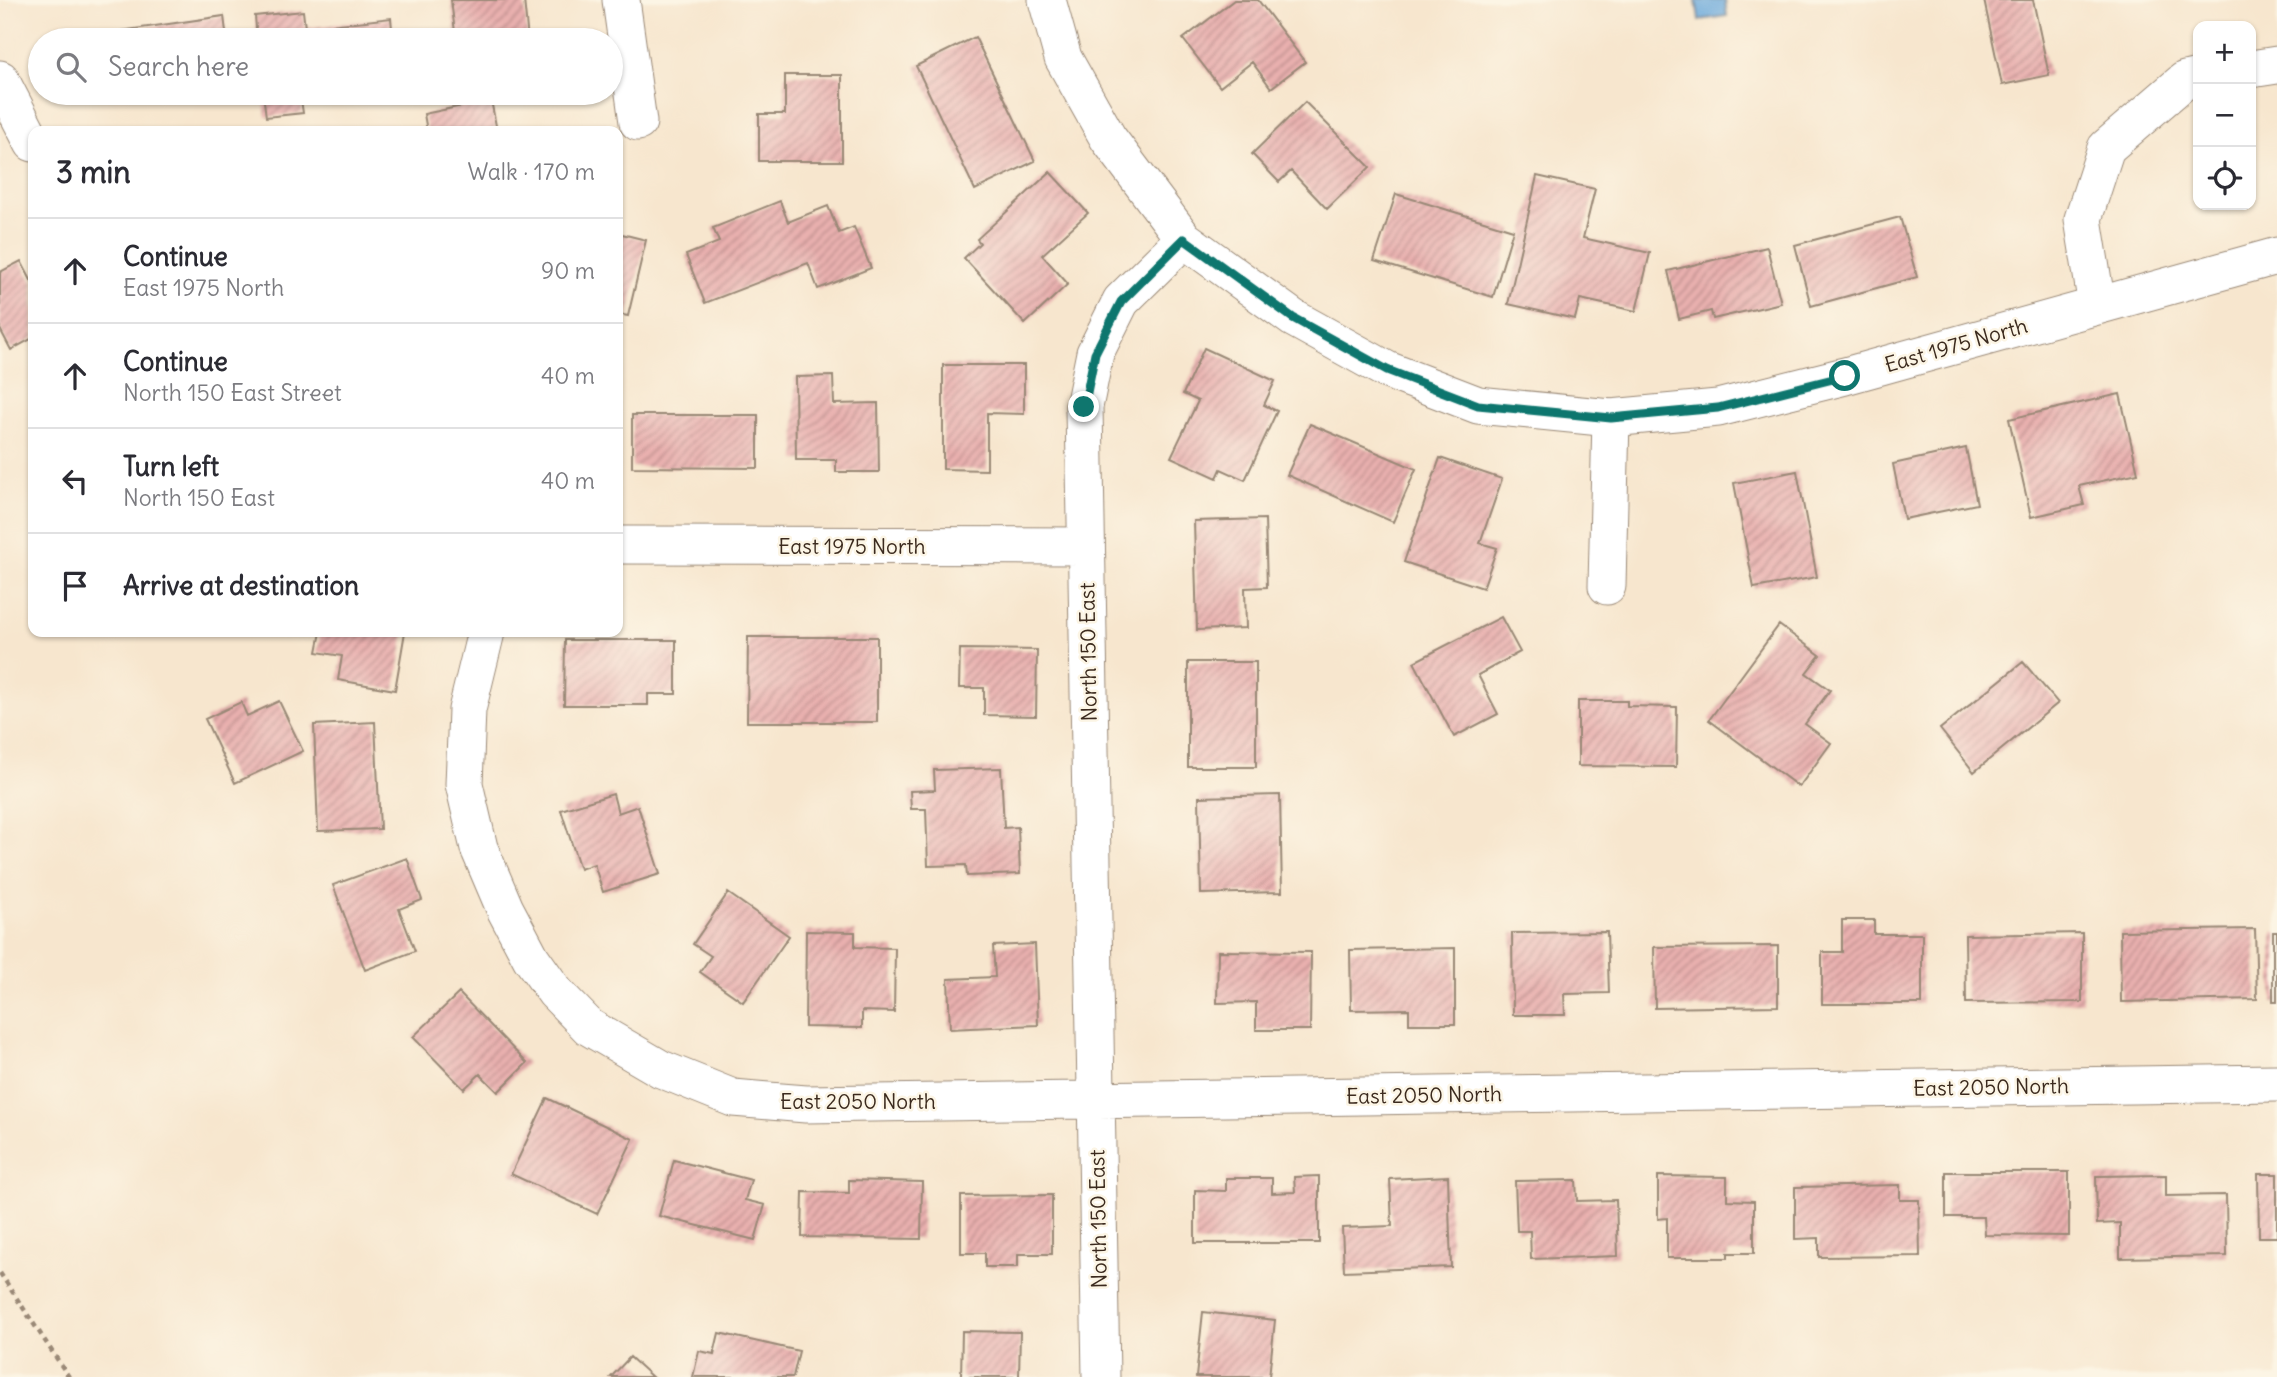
<!DOCTYPE html>
<meta charset="utf-8">
<style>
:root{--surface:#fff;--page:#f2f2f3;--text:#2b2b33;--muted:#7c7c81;--line:#e1e1e2}
body{margin:0;font-family:Delius,sans-serif;background:var(--page);color:var(--text)}
.controls{position:absolute;right:21px;top:21px;display:grid;overflow:hidden;border-radius:14px;box-shadow:0 2px 5px #0004}
.controls button{width:63px;height:63px;display:grid;place-items:center;padding:0;border:0;border-bottom:2px solid var(--line);background:var(--surface);color:var(--text);font:35px sans-serif}
.stop{position:absolute;width:21px;height:21px;margin:-16px;border:5px solid #0f766e;border-radius:50%;background:#fff}
.stop.end{background:#0f766e;border-color:#fff;box-shadow:0 2px 7px #0008}
.list{margin:0;padding:0;list-style:none}
h2{display:flex;justify-content:space-between;align-items:center;height:91px;margin:0;padding:0 28px;font-size:30px}
h2 small{font-size:23px;font-weight:400;color:var(--muted)}
.list li{display:grid;grid-template-columns:46px 1fr auto;gap:21px;align-items:center;box-sizing:border-box;height:105px;padding:0 28px;border-top:2px solid var(--line)}
.list b{display:block;font-size:26px;white-space:nowrap}
.list p{margin:0;font-size:23px;white-space:nowrap;color:var(--muted)}
.list em{font-size:23px;font-style:normal;color:var(--muted)}
.icon{flex:none;width:38px;height:38px;fill:none;stroke:currentColor;stroke-width:2;stroke-linecap:round;stroke-linejoin:round}
.map{position:relative;flex:none;width:2277px;height:1377px;overflow:hidden}
.search{position:absolute;background:var(--surface);box-shadow:0 2px 5px #0004;left:28px;top:28px;width:595px;height:77px;display:flex;align-items:center;gap:18px;box-sizing:border-box;padding:0 24px;border-radius:38px;color:var(--muted);font-size:26px}
.panel{position:absolute;background:var(--surface);box-shadow:0 2px 5px #0004;left:28px;top:126px;width:595px;height:511px;border-radius:14px}
.map>svg:first-child{display:block}
.water{fill:#6aa9dc;stroke:#526a7d;stroke-width:2}
.building{fill:url(#building-hatch)}
.lines{fill:none;stroke-linecap:round;stroke-linejoin:round}
.minor-casing{stroke:#998876;stroke-width:39}
.path{stroke:#998876;stroke-width:4.5;stroke-dasharray:5 5;stroke-linecap:butt}
.minor{stroke:#fff;stroke-width:37}
.route{stroke:#0f766e;stroke-width:9}
.labels{text-anchor:middle;dominant-baseline:central;stroke-width:5;stroke-linejoin:round;paint-order:stroke}
.street-label{font-size:21px;fill:#3b2a1e;stroke:#fcf5e5}
</style>
<div class="map">
<svg width="2277" height="1377" viewBox="0 0 2277 1377">
<defs>
<pattern id="building-hatch" width="6" height="6" patternUnits="userSpaceOnUse" patternTransform="scale(1.75)"><rect width="6" height="6" fill="#e9b0af"/><path d="M-1 1l2-2M0 6l6-6M5 7l2-2" fill="none" stroke="#be8f8e"/></pattern>
</defs>
<rect width="100%" height="100%" fill="#fcf5e5"/>
<filter id="ink" filterUnits="userSpaceOnUse"><feTurbulence type="fractalNoise" baseFrequency=".0143" numOctaves="2"/><feDisplacementMap in="SourceGraphic" scale="14" xChannelSelector="R" yChannelSelector="G"/><feConvolveMatrix kernelMatrix="1 2 1 2 8 2 1 2 1" color-interpolation-filters="sRGB"/></filter>
<filter id="wash" filterUnits="userSpaceOnUse"><feTurbulence type="fractalNoise" baseFrequency=".00686" numOctaves="4" result="noise"/><feDisplacementMap in="SourceGraphic" scale="28" xChannelSelector="R" yChannelSelector="G"/><feGaussianBlur stdDeviation="1.57" result="paint"/><feColorMatrix in="noise" values="0 0 0 0 0 0 0 0 0 0 0 0 0 0 0 0 0 1.4 0 .05"/><feComposite in="paint" operator="in"/></filter>
<g filter="url(#wash)">
<rect width="100%" height="100%" fill="#f7e6ce"/>
<!-- water -->
<path class="water" d="M1696 0H1725L1727 16 1699 20Z"/>
<g id="blocks">
<!-- building -->
<path class="building" d="M451 0H524L528 40H456Z
M1234 0H1258L1305 62 1271 88 1252 62 1220 87 1183 39Z
M1984 0H2033L2049 75 2002 85Z
M303 11 305 28 391 18 393 40H257L255 16Z
M224 16 227 40H79V37Z
M975 37 1035 161 975 190 916 66Z
M785 75H842V161H759V114H785Z
M263 93H300L303 113 266 117Z
M491 100 497 131H427L424 114Z
M1305 102 1370 167 1327 209 1291 171 1279 182 1252 154Z
M1050 172 1088 213 1042 255 1068 284 1025 324 964 258 980 243 977 239Z
M1537 176 1595 189 1583 238 1650 253 1636 311 1580 299 1575 319 1508 304Z
M1396 194 1513 230 1493 297 1374 261Z
M780 201 788 222 828 206 839 233 854 227 871 268 818 289 808 263 705 303 686 255 719 242 713 228Z
M1900 217 1917 277 1811 306 1795 245Z
M618 233 646 240 628 316 618 314Z
M1767 247 1781 303 1713 319 1711 311 1679 319 1668 271Z
M21 261 33 284V338L11 350 0 329V272Z
M1204 348 1275 381 1264 405 1277 411 1245 480 1221 469 1217 478 1171 457 1198 401 1183 394Z
M943 365H1024V414L987 413V470L943 469Z
M833 376 834 404 878 403 879 472H836V460H796L795 377Z
M2120 394 2138 473 2079 486 2084 505 2031 517 2009 419Z
M632 415H758V468L632 467Z
M1310 424 1416 469 1393 522 1287 475Z
M1966 448 1977 504 1904 519 1893 464Z
M1440 458 1502 479 1480 543 1497 548 1483 588 1404 562Z
M1797 471 1817 577 1754 588 1734 483Z
M1265 519 1267 587 1245 588 1246 628 1197 630 1194 521Z
M1501 617 1520 652 1478 675 1498 714 1454 737 1414 662Z
M1779 625 1820 655 1806 673 1830 690 1805 724 1831 743 1799 787 1709 720Z
M321 632H405L395 690 338 680 342 656 317 652Z
M748 637H877V722H747Z
M565 640H676V694H648V705H564Z
M960 649 1037 650 1036 716 984 715V688H959Z
M1188 662H1256V767H1188Z
M2023 662 2058 703 1974 772 1940 729Z
M279 701 303 751 235 783 205 719 241 702 247 716Z
M1578 701H1627V706L1677 707 1676 767 1578 766Z
M375 722 380 829 318 831 314 725Z
M1001 768 1004 828 1018 827 1020 874 967 876 966 865 928 866 926 809H911L910 791 935 790 934 770Z
M613 794 618 813 638 806 660 874 603 892 594 864 580 869 561 810Z
M1280 795 1282 892 1201 894 1199 797Z
M407 858 422 900 399 909 415 951 365 970 333 885Z
M728 893 789 936 743 1002 700 972 711 956 693 944Z
M1842 920H1874V934H1922V1004H1822V952H1842Z
M2255 929 2257 999 2121 1002 2120 931Z
M806 931 855 932V947L895 948 894 1012 862 1011V1028L805 1027Z
M1607 932 1609 993 1564 994 1565 1015H1513L1512 933Z
M2273 932H2277V1002H2273Z
M2082 933V1002L1966 1003 1965 935Z
M1035 944 1038 1025 950 1029 948 979 995 977 993 946Z
M1778 946V1006L1655 1008 1654 947Z
M1455 948V1024H1409V1009L1351 1010 1350 950Z
M1218 951 1311 952 1310 1030H1256V1002L1217 1003Z
M459 993 527 1063 498 1092 480 1074 464 1089 413 1037Z
M547 1098 633 1139 597 1214 511 1174Z
M674 1160 751 1180 745 1200 765 1205 755 1240 659 1216Z
M1946 1172H2069V1236L1985 1235 1984 1217H1946Z
M2258 1174H2277V1237H2259Z
M2166 1175V1196L2226 1195 2227 1256 2120 1258V1223L2097 1224 2096 1176Z
M1319 1176V1243H1195V1190L1226 1191V1178H1272V1193L1295 1192 1294 1177Z
M1448 1176 1451 1267 1344 1271 1342 1228 1392 1226 1390 1179Z
M1658 1176 1727 1177V1200L1754 1201V1253H1728V1258H1667V1218L1658 1219Z
M849 1180 922 1182 921 1239 802 1237 803 1192 849 1193Z
M1576 1180 1577 1201 1616 1200 1618 1256 1531 1259 1530 1231H1517L1515 1181Z
M1900 1185V1200H1919L1920 1256 1819 1257V1238L1795 1239V1187Z
M1052 1195V1254H1018V1267H985V1253H961V1196Z
M1203 1312 1275 1320 1269 1377H1196Z
M962 1331 1020 1332 1019 1377H961Z
M719 1333 799 1351 793 1377H693L699 1351 714 1354Z
M630 1357 652 1377H611Z"/>
</g>
</g>
<g filter="url(#ink)">
<use href="#blocks" fill-opacity="0" stroke="#998876" stroke-width="2"/>
<g class="lines">
<!-- minor casing -->
<g class="minor-casing">
<path id="minor" d="M621 0 638 122
M1047 0 1063 58 1108 138 1184 239 1293 318 1387 370 1478 405 1611 418 1718 408 1845 376 2277 256
M2251 69 2277 65
M0 79 33 143
M2097 306 2083 219 2106 148 2185 80 2198 77
M618 545 1086 546
M1607 586 1611 418
M486 632 467 710 464 784 479 848 505 909 531 958 555 992 589 1027 661 1069 733 1098 806 1104 2277 1083
M1101 1377 1084 407 1095 353 1121 301 1184 239"/>
</g>
<!-- path -->
<path class="path" d="M0 1273 69 1377"/>
<!-- minor -->
<use href="#minor" class="minor"/>
</g>
</g>
<g class="lines" filter="url(#ink)">
<!-- route -->
<path class="route" d="M1084 407 1095 353 1121 302 1184 239 1293 318 1387 370 1478 405 1611 418 1718 408 1845 376"/>
</g>
<g class="labels">
<!-- street labels -->
<g class="street-label">
<text transform="translate(1956 345) rotate(-16)">East 1975 North</text>
<text x="852" y="546">East 1975 North</text>
<text transform="translate(1088 652) rotate(-91)">North 150 East</text>
<text transform="translate(1991 1087) rotate(-1)">East 2050 North</text>
<text transform="translate(1424 1095) rotate(-1)">East 2050 North</text>
<text x="858" y="1101">East 2050 North</text>
<text transform="translate(1098 1219) rotate(-91)">North 150 East</text>
</g>
</g>
</svg>
<div class="controls">
<button>+</button>
<button>−</button>
<button><svg class="icon" aria-label="locate" viewBox="0 0 24 24"><circle cx="12" cy="12" r="6"/><path d="M12 2v4M12 18v4M2 12h4M18 12h4"/></svg></button>
</div>
<div class="stop" style="left:1845px;top:376px"></div>
<div class="stop end" style="left:1084px;top:407px"></div>
<div class="search"><svg class="icon" aria-label="search" viewBox="0 0 24 24"><circle cx="10" cy="10" r="6"/><path d="M15 15l6 6"/></svg>Search here</div>
<section class="panel">
<h2>3 min<small>Walk · 170 m</small></h2>
<ul class="list">
<li><svg class="icon" aria-label="ahead" viewBox="0 0 24 24"><path d="M12 20V5M6 11l6-6 6 6"/></svg><div><b>Continue</b><p>East 1975 North</p></div><em>90 m</em></li>
<li><svg class="icon" aria-label="ahead" viewBox="0 0 24 24"><path d="M12 20V5M6 11l6-6 6 6"/></svg><div><b>Continue</b><p>North 150 East Street</p></div><em>40 m</em></li>
<li><svg class="icon" aria-label="left" viewBox="0 0 24 24"><path d="M17 20v-9H6M10 6l-5 5 5 5"/></svg><div><b>Turn left</b><p>North 150 East</p></div><em>40 m</em></li>
<li><svg class="icon" aria-label="arrive" viewBox="0 0 24 24"><path d="M6 21V4h12l-3 4 3 4H6"/></svg><div><b>Arrive at destination</b></div></li>
</ul>
</section>
</div>
